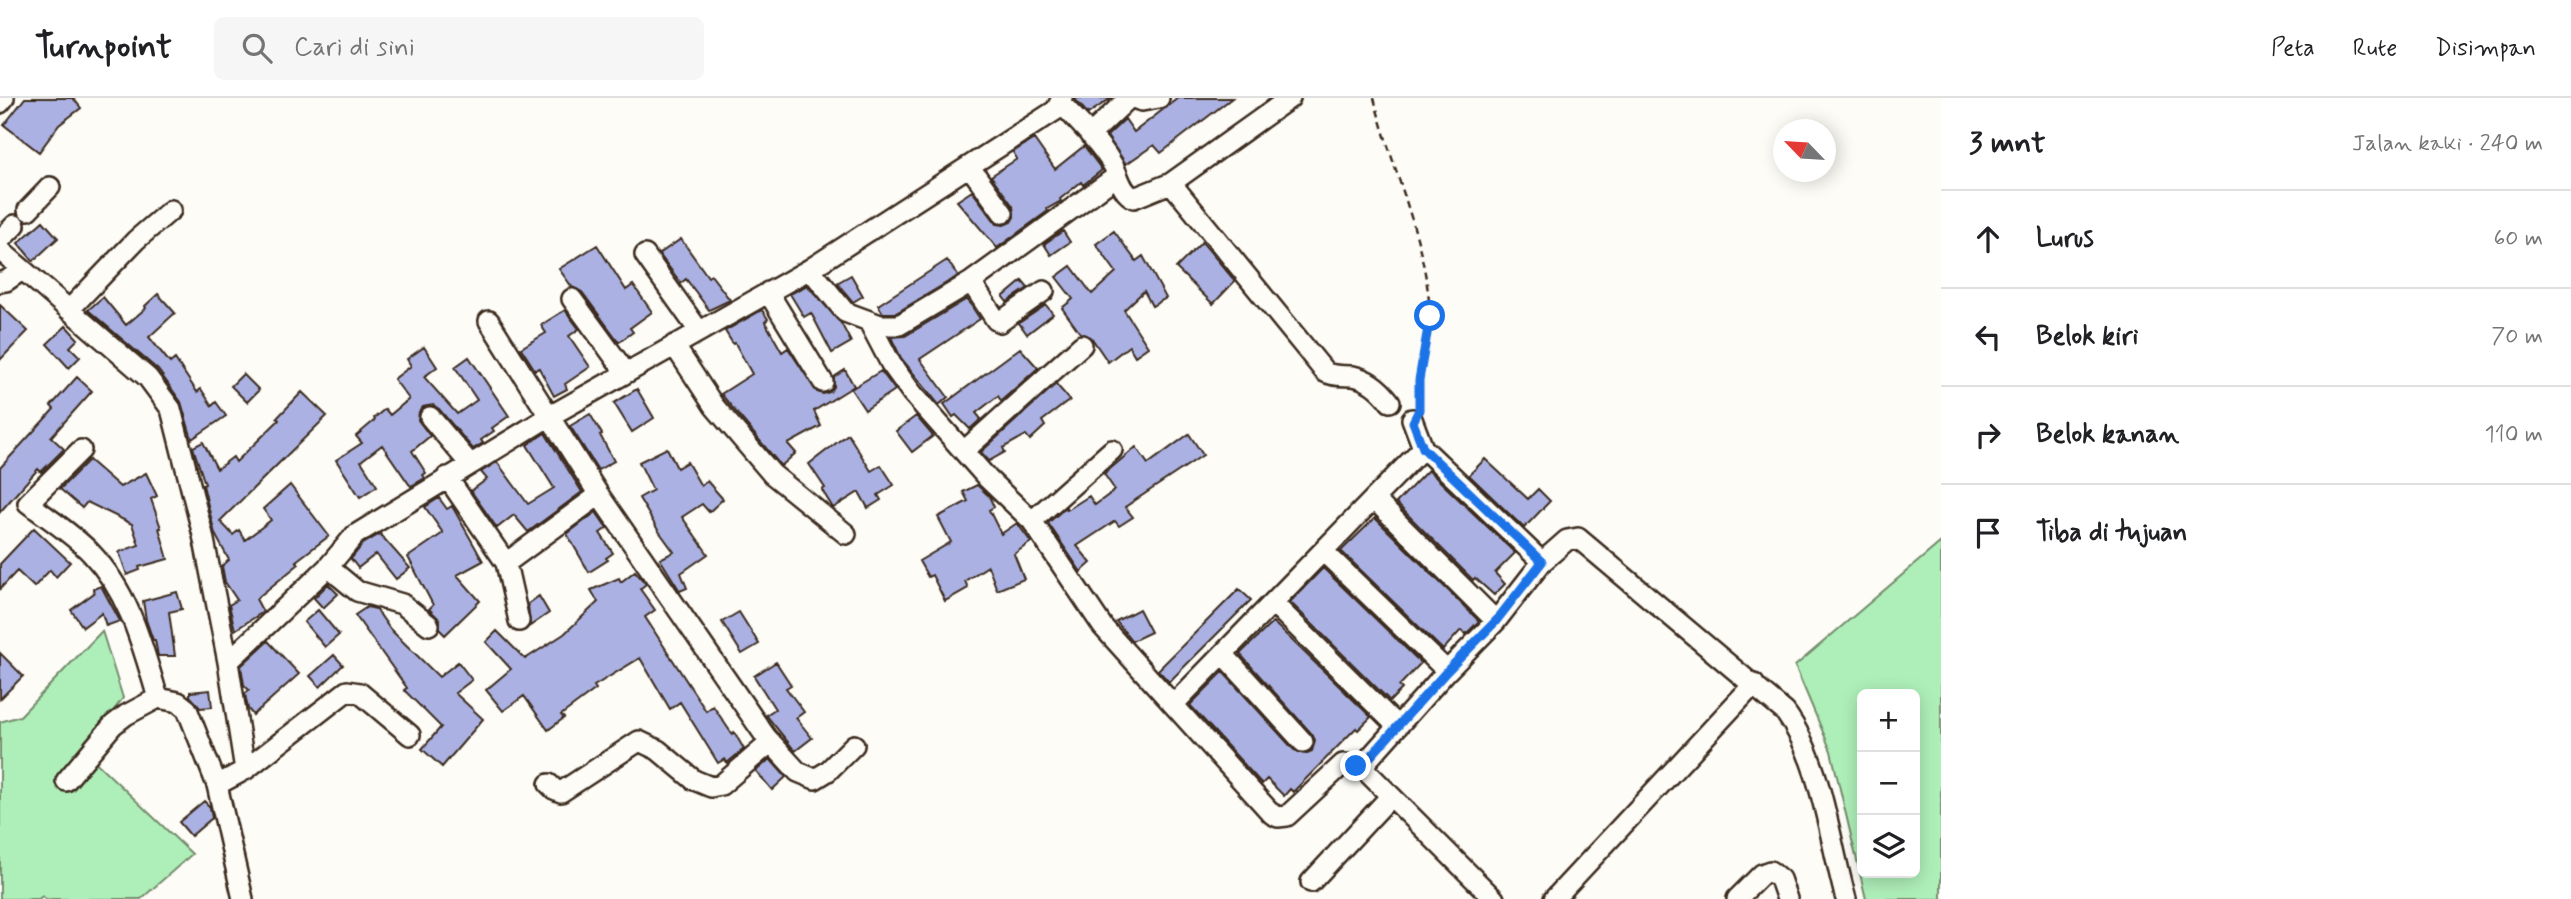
<!DOCTYPE html>
<html lang="id">
<meta charset="utf-8">
<style>
:root{--surface:#fff;--page:#f6f6f6;--text:#202124;--muted:#757577;--line:#e0e0e0}
body{margin:0;font-family:Mynerve,sans-serif;background:var(--page);color:var(--text)}
.controls{position:absolute;right:21px;bottom:21px;display:grid;overflow:hidden;border-radius:10px;box-shadow:0 4px 18px #0003}
.controls button{width:63px;height:63px;display:grid;place-items:center;padding:0;border:0;border-bottom:2px solid var(--line);background:var(--surface);color:var(--text);font:35px sans-serif}
.compass{position:absolute;left:1773px;top:21px;width:63px;height:63px;border-radius:50%;background:var(--surface);box-shadow:0 4px 18px #0003;rotate:295deg}
.stop{position:absolute;width:21px;height:21px;margin:-16px;border:5px solid #1a73e8;border-radius:50%;background:#fff}
.stop.end{background:#1a73e8;border-color:#fff;box-shadow:0 2px 7px #0008}
.list{margin:0;padding:0;list-style:none}
h2{display:flex;justify-content:space-between;align-items:center;height:91px;margin:0;padding:0 28px;font-size:30px}
h2 small{font-size:23px;font-weight:400;color:var(--muted)}
.list li{display:grid;grid-template-columns:46px 1fr auto;gap:21px;align-items:center;box-sizing:border-box;height:98px;padding:0 28px;border-top:2px solid var(--line)}
.list b{display:block;font-size:26px;white-space:nowrap}
.list em{font-size:23px;font-style:normal;color:var(--muted)}
.icon{flex:none;width:38px;height:38px;fill:none;stroke:currentColor;stroke-width:2;stroke-linecap:round;stroke-linejoin:round}
.map{position:relative;flex:none;width:1941px;height:801px;overflow:hidden}
header{display:flex;align-items:center;gap:42px;box-sizing:border-box;height:98px;padding:0 35px;background:var(--surface);border-bottom:2px solid var(--line)}
header strong{font-size:33px}
nav{display:flex;gap:38px;margin-inline-start:auto;font-size:24px}
.search{width:490px;height:63px;background:var(--page);display:flex;align-items:center;gap:18px;box-sizing:border-box;padding:0 24px;border-radius:10px;color:var(--muted);font-size:26px}
main{display:flex}
aside{flex:1;background:var(--surface)}
.map>svg:first-child{display:block}
.green{fill:#aeefb9;stroke:#748c6c;stroke-width:2;fill-rule:evenodd}
.building{fill:#abb2e3;stroke:#3b2a1e;stroke-width:2}
.lines{fill:none;stroke-linecap:round;stroke-linejoin:round}
.minor-casing{stroke:#3b2a1e;stroke-width:24}
.path{stroke:#3b2a1e;stroke-width:2.5;stroke-dasharray:7 5;stroke-linecap:butt}
.minor{stroke:#fdfcf7;stroke-width:19}
.route{stroke:#1a73e8;stroke-width:9}
</style>
<header>
<strong>Turnpoint</strong>
<div class="search"><svg class="icon" aria-label="search" viewBox="0 0 24 24"><circle cx="10" cy="10" r="6"/><path d="M15 15l6 6"/></svg>Cari di sini</div>
<nav><a>Peta</a><a>Rute</a><a>Disimpan</a></nav>
</header>
<main>
<div class="map">
<svg width="1941" height="801" viewBox="0 0 1941 801">
<rect width="100%" height="100%" fill="#fdfcf7"/>
<filter id="ink" filterUnits="userSpaceOnUse"><feTurbulence type="fractalNoise" baseFrequency=".0143" numOctaves="2"/><feDisplacementMap in="SourceGraphic" scale="14" xChannelSelector="R" yChannelSelector="G"/><feConvolveMatrix kernelMatrix="1 2 1 2 8 2 1 2 1" color-interpolation-filters="sRGB"/></filter>
<g filter="url(#ink)">
<!-- green -->
<path class="green" d="M1941 444V801H1866L1831 653 1795 568ZM1862 596H1915V775H1862Z
M102 533 123 600 83 652 192 756 141 801H46L42 798 39 801H0V624L20 618Z"/>
<!-- building -->
<path class="building" d="M25 0H73L81 10 59 27 39 54 4 27Z
M1074 0H1111L1088 16Z
M1178 0H1232L1161 55 1154 47 1126 66 1107 38 1125 21 1134 34Z
M1034 41 1055 71 1084 48 1102 72 1083 87 1081 84 1060 101 1061 103 1047 111 1048 113 997 150 957 103 972 93 997 126 1004 127 1011 124 1014 119 1013 108 991 78 1017 61 1013 54Z
M43 123 58 140 33 163 18 145Z
M1063 133 1070 144 1051 157 1044 146Z
M1114 133 1136 163 1143 158 1166 200 1152 208 1144 193 1124 212 1148 249 1135 258 1129 248 1108 264 1091 239 1080 235 1062 210 1073 201 1056 179 1071 168 1092 196 1116 174 1096 146Z
M681 141 708 179 711 177 730 202 709 212 686 181 681 185 659 156Z
M1202 144 1235 183 1213 206 1176 170Z
M597 147 626 192 633 187 652 214 630 230 633 234 619 244 582 194 572 189 559 171Z
M947 162 958 178 896 215H883L878 207Z
M851 177 863 198 853 204 837 185Z
M1022 183 1028 190 1007 204 1003 199Z
M807 187 841 225 851 244 832 255 811 215 804 219 790 196Z
M158 196 175 215 149 239 170 265 175 261 197 294 201 291 212 308 216 304 226 318 192 341 181 304 158 272 88 212 103 199 126 227 146 210 145 208Z
M967 201 980 221 920 261 948 299 939 307 901 260 891 239 905 238Z
M0 207 28 233 0 262Z
M1046 207 1053 216 1027 236 1019 225Z
M565 212 579 231 569 238 590 269 565 286 567 291 554 298 539 270 535 272 521 250 546 235 541 227Z
M762 212 768 221 765 224 782 254 788 250 817 294 823 296 830 294 834 289V279L845 272 854 288 814 313 821 328 788 346 796 355 781 368 721 296 752 276 735 245 733 246 725 233Z
M66 228 78 241 70 249 80 259 69 270 47 246Z
M424 249 437 269 424 279 457 316 477 302 455 269 469 259 509 318 492 330 494 333 481 342 483 345 473 351 439 311 433 307 423 309 419 314 418 322 430 338 412 353 426 375 423 377 425 380 411 388 409 386 382 347 361 363 377 388 360 399 336 362 362 345 356 338 375 322 374 320 385 311 390 317 409 301 394 281 411 268 407 261Z
M1020 250 1038 270 1001 303 998 298 976 315 981 321 970 331 956 317 953 319 944 306Z
M881 273 895 292 865 312 851 291Z
M243 276 259 292 247 304 231 288Z
M77 279 92 293 51 339 64 351 41 374 38 371 0 414V370L54 311 51 308Z
M1056 286 1070 302 1042 323 1045 328 1030 342 1026 337 1003 350 1005 354 989 363 981 354Z
M637 291 654 320 632 334 614 305Z
M302 294 327 318 220 423 233 437 239 432 245 442 271 422 263 411 290 387 329 438 296 463 299 466 256 501 263 514 235 532 229 507 237 502 225 484 222 468 229 462 215 436 203 387 205 386 193 349 203 344 217 371 233 359 236 364 279 322 277 320Z
M590 316 602 336 600 337 614 363 598 372 570 328Z
M916 318 933 338 912 354 896 333Z
M545 335 582 394 528 434 514 417 497 430 471 393 487 381 481 374 497 364 528 406 554 390 527 347Z
M848 336 871 373 881 367 894 387 878 397 881 402 868 410 859 394 833 410 822 392 825 390 809 366Z
M1189 336 1203 357 1125 409 1133 419 1119 428 1115 423 1077 448 1091 465 1081 474 1048 425 1066 409 1067 412 1089 398 1095 407 1115 392 1104 376 1136 349 1148 366Z
M667 350 677 370 687 364 701 388 707 383 723 401 709 414 702 406 682 419 708 456 681 475 687 490 680 493 660 461 674 454 658 432 639 400 653 392 639 364Z
M1485 361 1528 401 1538 391 1550 403 1524 430 1469 377Z
M89 362 120 389 146 375 157 398 151 401 161 430H159L168 461 139 469 140 472 127 477 119 454 139 447 132 426 87 404 82 410 60 391Z
M1428 372 1515 455 1495 475 1505 486 1494 497 1475 480 1473 482 1396 405Z
M977 387 989 398 994 409 989 412 1001 436 1017 425 1031 444 1014 456 1024 481 997 492 988 468 965 483 968 490 945 503 932 477 928 479 919 463 951 444 938 419 968 403 963 394Z
M439 400 447 411 452 408 483 463 457 477 480 503 445 537 440 532V522L429 511 433 507 408 459 443 435 425 409Z
M596 414 607 430 600 435 613 455 606 460 608 462 589 474 567 436Z
M1375 420 1479 523 1466 536 1461 532 1443 552 1341 453Z
M34 430 70 464 56 479 50 472 34 489 17 473 0 491V466Z
M380 436 410 470 396 481 376 456 358 470 351 461 363 446Z
M1323 470 1421 565 1399 588 1402 591 1390 603 1290 504Z
M635 473 646 486 640 491 655 512 645 519 706 613 713 608 732 636 734 634 744 651 727 665 725 661 718 665 680 604 670 611 640 560 594 588 596 591 561 617 564 620 548 632 524 598 503 613 486 592 511 571 486 544 497 533 525 561 564 536 598 504 591 492 619 480 621 484Z
M328 486 338 496 323 510 314 500Z
M101 488 120 523 106 528 102 515 83 529 71 512 94 495 93 491Z
M1239 491 1251 502 1169 584 1158 572Z
M177 494 182 511 169 514 175 558H158L155 542H153L146 522 143 503Z
M539 498 549 515 530 528 528 506Z
M367 509 376 511 390 531 439 579 458 564 472 582 455 595 483 621 442 669 422 651 441 629 404 592 407 590 355 517Z
M1139 511 1151 534 1132 543 1116 523Z
M318 512 339 537 325 549 304 524Z
M739 514 759 546 742 556 722 524Z
M1273 524 1371 619 1358 632 1356 630 1293 694 1290 691 1284 698 1267 681 1262 686 1190 607 1223 574 1294 652 1305 656 1312 653 1315 642 1312 636 1240 556Z
M268 543 299 576 253 617 248 611 245 596 249 592 244 587 241 568Z
M0 555 23 578 0 601Z
M334 557 343 567 320 589 310 578Z
M776 564 791 587 786 590 804 614 796 620 812 640 795 653 766 617 775 611 754 578Z
M210 592 212 609 200 610 190 598V594Z
M770 661 786 679 772 692 756 673Z
M204 703 210 709 212 720 191 738 179 724Z"/>
<g class="lines">
<!-- minor casing -->
<g class="minor-casing">
<path id="minor" d="M1133 0 1142 3 1159 0
M0 5 4 0
M1061 5C1078 24 1098 42 1111 64 1119 75 1120 94 1134 100L1171 85 1290 0
M1090 37 1129 0
M969 68 1003 115
M1171 85 1325 274C1334 279 1343 277 1353 278 1369 281 1381 292 1390 304
M28 112 50 89
M0 142 15 127
M0 152 148 280 171 311 203 437 228 564 245 672 217 687 243 801
M645 157 699 233
M810 171 845 214 880 227H899L971 184 1117 78
M0 184 6 183 22 172
M971 184 996 222 1000 224 1044 193
M768 194 823 284
M572 201 626 275
M69 212 136 142 171 112
M489 223 599 397 766 639 798 674 815 681 828 673 854 647
M869 224 891 266 912 295 988 381 1032 423 1103 529 1272 716 1278 719 1287 718 1343 666 1361 668 1364 666 1447 573 1496 523 1542 464 1567 442 1578 440 1785 614C1822 664 1829 741 1846 801
M674 247 714 308 772 376 846 436
M430 319 470 366
M1412 321 1423 350 1542 464
M81 352 28 405C49 421 73 436 91 455 130 496 142 547 158 600
M964 353 1082 247
M447 379 506 465 519 523
M1374 401 1496 523
M1032 423 1112 352
M1323 453 1447 573
M506 465 599 397
M328 469 357 493 402 506 429 527
M1273 505 1396 627
M1223 556 1303 644
M228 564 328 469 355 437 550 318 810 171 1056 12 1062 0
M1174 606 1423 350
M1361 668 1494 801
M245 672 347 593 360 595 410 637
M66 683 113 627 126 617 158 600 178 604 187 611 217 687
M549 686 554 691 561 694 639 643 658 652 694 682 711 689 721 687 771 644
M1311 784 1390 699
M1554 801 1754 586
M1737 801 1762 776 1770 773 1780 781 1787 801"/>
</g>
<!-- path -->
<path class="path" d="M1374 0C1392 71 1425 139 1430 214 1432 244 1418 274 1418 304"/>
<!-- minor -->
<use href="#minor" class="minor"/>
</g>
</g>
<g class="lines" filter="url(#ink)">
<!-- route -->
<path class="route" d="M1356 668 1364 666 1447 573 1496 523 1542 464 1423 350 1413 324 1419 312V282L1430 218"/>
</g>
</svg>
<div class="controls">
<button>+</button>
<button>−</button>
<button><svg class="icon" aria-label="layers" viewBox="0 0 24 24"><path d="M12 4l9 5-9 5-9-5zM3 14l9 5 9-5"/></svg></button>
</div>
<svg class="compass" viewBox="-18 -18 36 36"><path d="M0-13l5 13h-10z" fill="#e53935"/><path d="M0 13l5-13h-10z" fill="#757577"/></svg>
<div class="stop" style="left:1430px;top:218px"></div>
<div class="stop end" style="left:1356px;top:668px"></div>
</div>
<aside>
<h2>3 mnt<small>Jalan kaki · 240 m</small></h2>
<ul class="list">
<li><svg class="icon" aria-label="ahead" viewBox="0 0 24 24"><path d="M12 20V5M6 11l6-6 6 6"/></svg><div><b>Lurus</b></div><em>60 m</em></li>
<li><svg class="icon" aria-label="left" viewBox="0 0 24 24"><path d="M17 20v-9H6M10 6l-5 5 5 5"/></svg><div><b>Belok kiri</b></div><em>70 m</em></li>
<li><svg class="icon" aria-label="right" viewBox="0 0 24 24"><path d="M7 20v-9h11M14 6l5 5-5 5"/></svg><div><b>Belok kanan</b></div><em>110 m</em></li>
<li><svg class="icon" aria-label="arrive" viewBox="0 0 24 24"><path d="M6 21V4h12l-3 4 3 4H6"/></svg><div><b>Tiba di tujuan</b></div></li>
</ul>
</aside>
</main>
